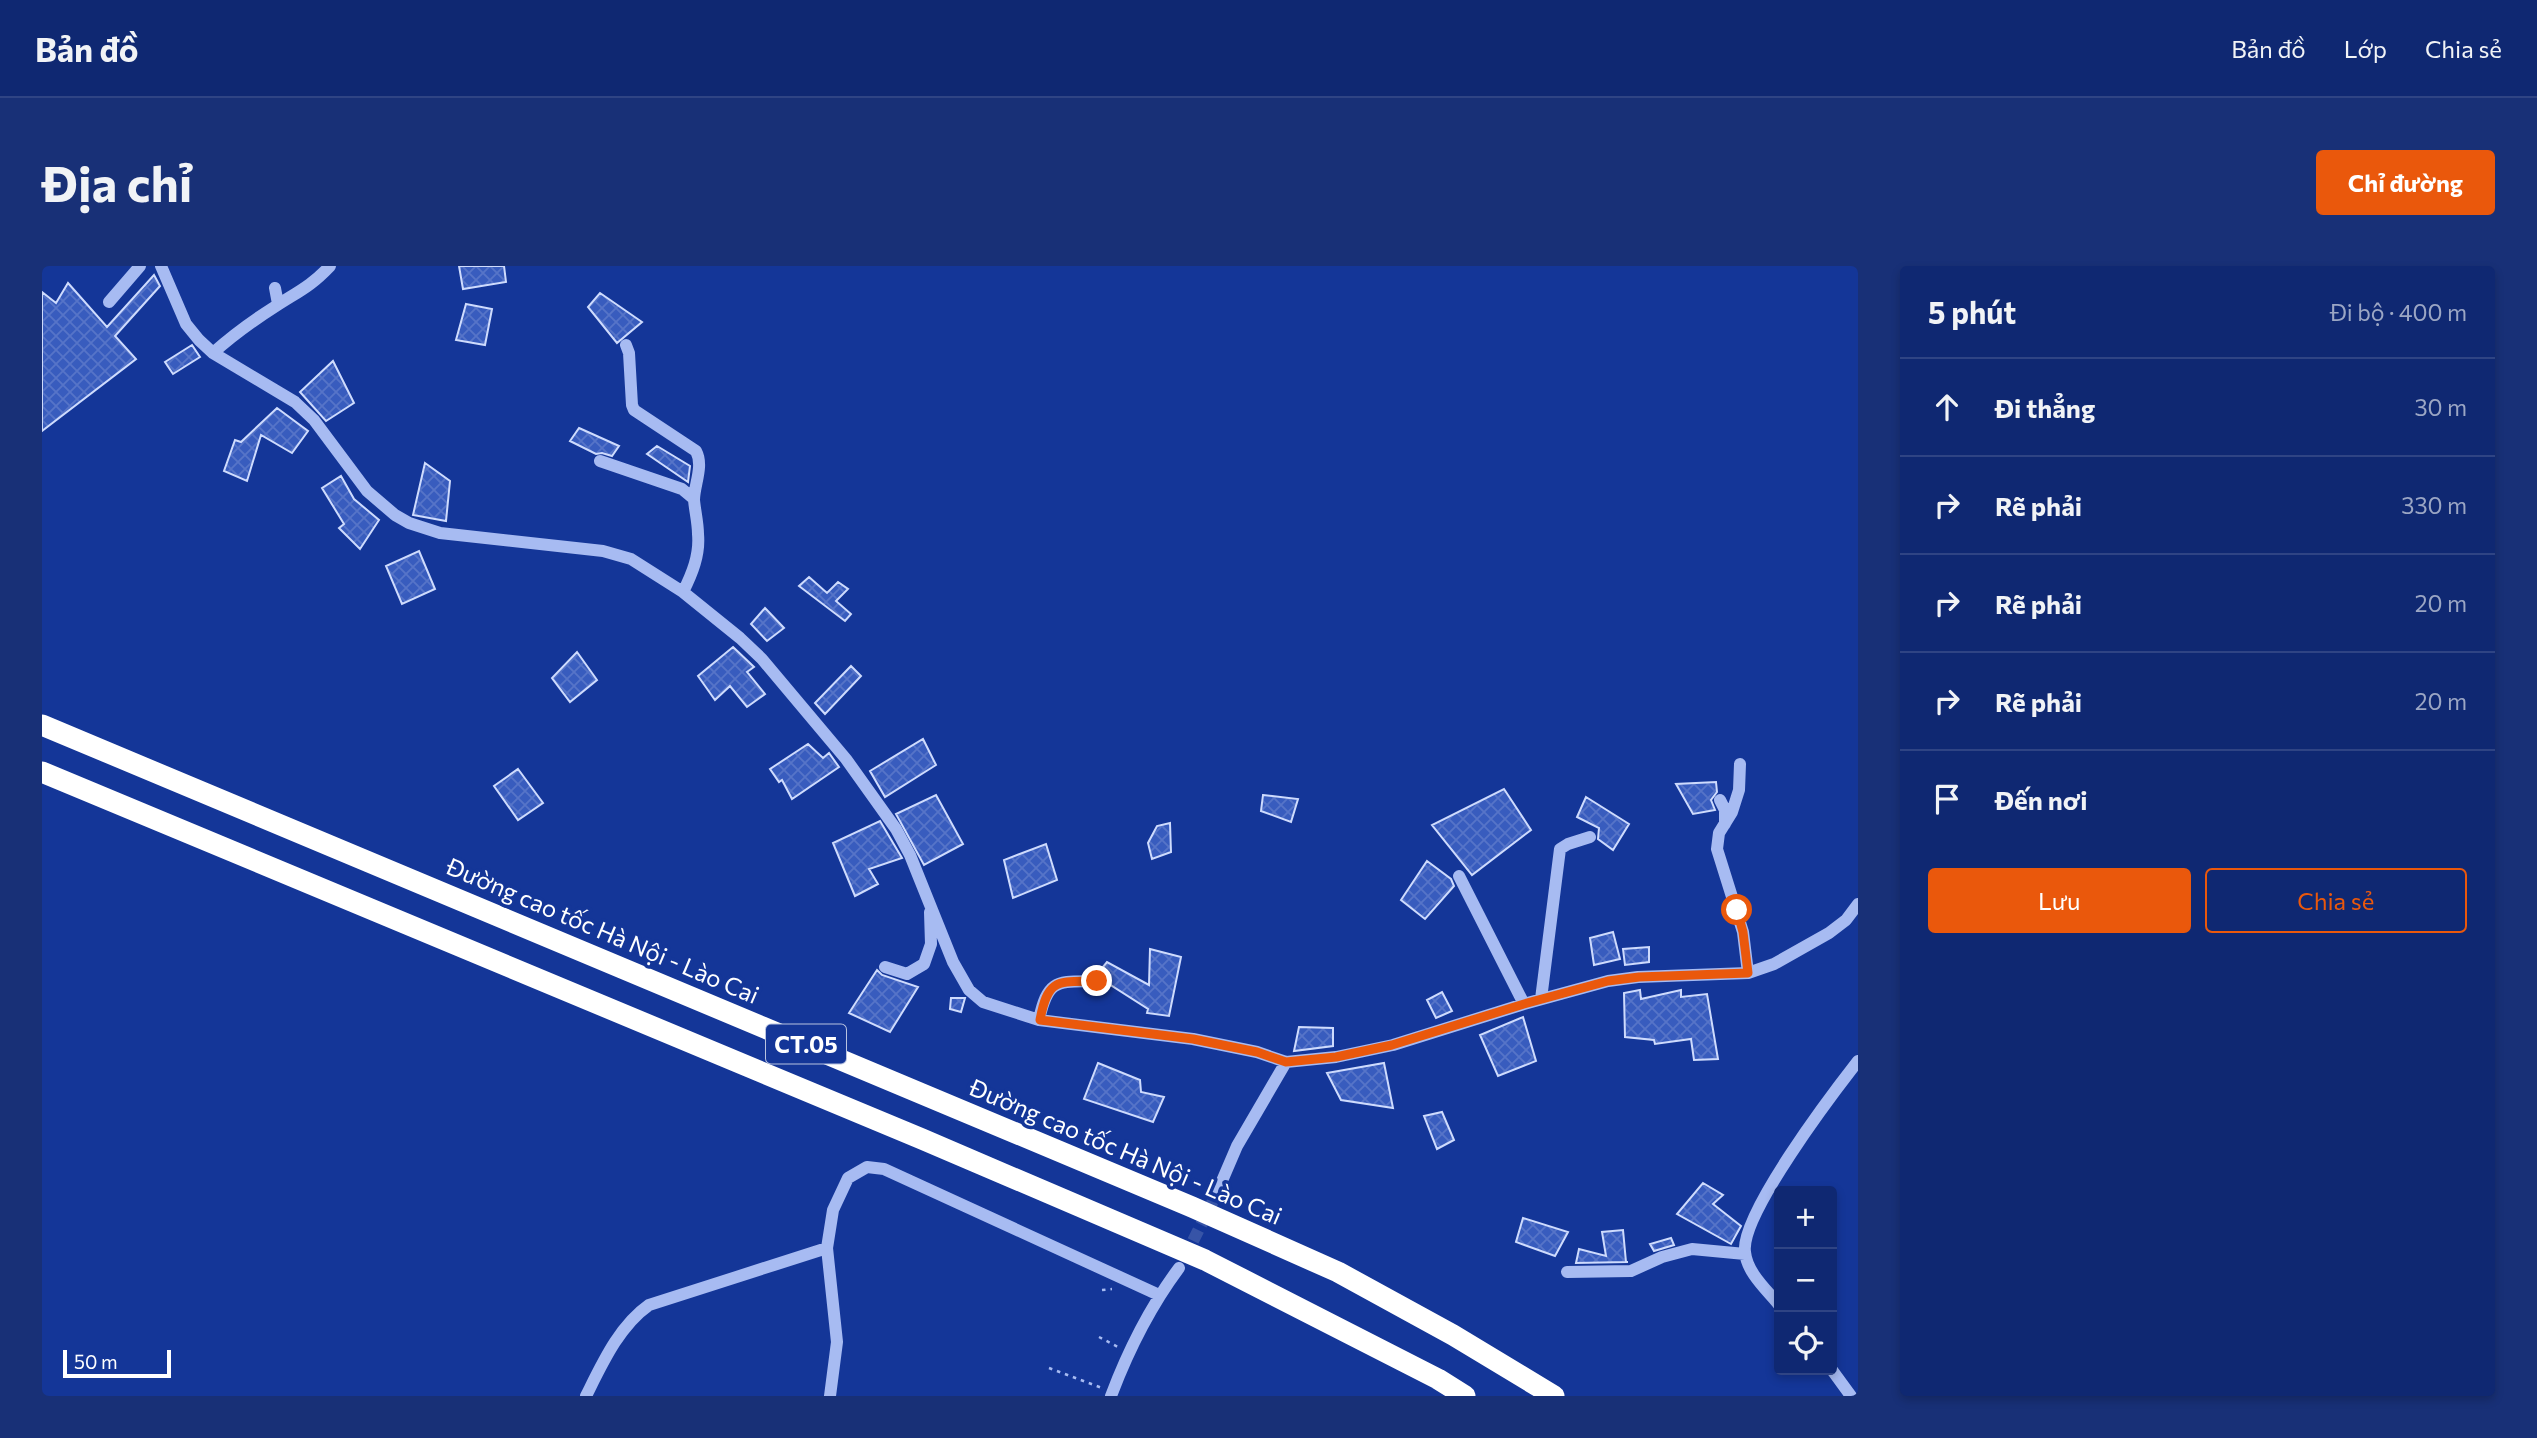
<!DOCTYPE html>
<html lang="vi">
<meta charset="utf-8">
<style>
:root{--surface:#0f2872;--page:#183077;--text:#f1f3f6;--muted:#9ba6c4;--line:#2f4484;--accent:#ea580c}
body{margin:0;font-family:Commissioner,sans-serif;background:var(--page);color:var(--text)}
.controls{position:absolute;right:21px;bottom:21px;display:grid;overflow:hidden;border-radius:7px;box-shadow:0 4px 10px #0003}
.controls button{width:63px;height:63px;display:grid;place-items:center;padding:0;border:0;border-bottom:2px solid var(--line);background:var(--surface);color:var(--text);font:35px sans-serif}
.scale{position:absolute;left:21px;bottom:18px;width:108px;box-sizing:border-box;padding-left:7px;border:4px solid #fff;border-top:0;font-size:19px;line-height:24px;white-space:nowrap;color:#fff;-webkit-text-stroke:5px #143698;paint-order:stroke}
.stop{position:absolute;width:21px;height:21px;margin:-16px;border:5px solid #ea580c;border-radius:50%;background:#fff}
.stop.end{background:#ea580c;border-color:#fff;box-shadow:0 2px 7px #0008}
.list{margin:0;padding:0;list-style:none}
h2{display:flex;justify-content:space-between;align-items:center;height:91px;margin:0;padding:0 28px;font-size:30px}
h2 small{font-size:23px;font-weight:400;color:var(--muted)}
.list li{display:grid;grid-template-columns:46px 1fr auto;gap:21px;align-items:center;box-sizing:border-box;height:98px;padding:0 28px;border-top:2px solid var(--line)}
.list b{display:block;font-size:26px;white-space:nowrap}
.list em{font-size:23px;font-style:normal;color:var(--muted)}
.actions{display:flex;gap:14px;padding:21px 28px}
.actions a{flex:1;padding:16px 0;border:2px solid var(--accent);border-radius:7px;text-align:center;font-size:24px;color:var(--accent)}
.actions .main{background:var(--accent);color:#fff}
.icon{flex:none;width:38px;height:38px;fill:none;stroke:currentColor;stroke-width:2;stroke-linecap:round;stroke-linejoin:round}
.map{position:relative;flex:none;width:1816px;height:1130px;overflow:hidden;border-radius:7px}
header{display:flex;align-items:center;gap:42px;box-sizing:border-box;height:98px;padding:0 35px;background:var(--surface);border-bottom:2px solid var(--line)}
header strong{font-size:33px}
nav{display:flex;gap:38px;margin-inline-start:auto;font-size:24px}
.intro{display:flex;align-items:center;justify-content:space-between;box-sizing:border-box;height:168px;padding:0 42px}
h1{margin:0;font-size:49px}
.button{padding:18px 32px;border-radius:7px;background:var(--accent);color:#fff;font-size:24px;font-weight:700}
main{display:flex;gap:42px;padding:0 42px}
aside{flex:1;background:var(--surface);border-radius:7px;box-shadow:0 4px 10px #0003}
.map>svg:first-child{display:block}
.building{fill:url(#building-cross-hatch);stroke:#cedbfd;stroke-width:2}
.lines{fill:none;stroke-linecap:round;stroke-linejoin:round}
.minor-tunnel{stroke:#3754a7;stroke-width:12;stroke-dasharray:12 6;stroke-linecap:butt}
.path{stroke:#a7bbf2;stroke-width:2.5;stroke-dasharray:3.5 5;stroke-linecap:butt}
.minor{stroke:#a7bbf2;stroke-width:12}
.highway{stroke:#fff;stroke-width:21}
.route{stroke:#ea580c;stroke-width:9}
.labels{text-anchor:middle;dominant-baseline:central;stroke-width:7;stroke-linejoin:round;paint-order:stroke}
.shield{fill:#143698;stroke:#b8c3e0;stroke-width:2}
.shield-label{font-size:23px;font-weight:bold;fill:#fff}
.street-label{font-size:24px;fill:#fff;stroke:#143698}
</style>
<header>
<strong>Bản đồ</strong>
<nav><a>Bản đồ</a><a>Lớp</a><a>Chia sẻ</a></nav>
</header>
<div class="intro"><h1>Địa chỉ</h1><a class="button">Chỉ đường</a></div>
<main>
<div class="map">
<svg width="1816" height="1130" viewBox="0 0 1816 1130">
<defs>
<pattern id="building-cross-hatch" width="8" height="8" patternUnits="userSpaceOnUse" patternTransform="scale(1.75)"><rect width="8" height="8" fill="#385cbe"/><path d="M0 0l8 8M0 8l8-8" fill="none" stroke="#5674c8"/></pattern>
</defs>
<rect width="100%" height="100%" fill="#143698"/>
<!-- building -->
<path class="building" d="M417 0H462L464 16 421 23Z
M112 9 118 20 73 70 94 93 0 165V26L14 37 26 17 65 61Z
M558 27 600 56 575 77 546 41Z
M424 38 450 43 443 79 414 74Z
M150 79 158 91 131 108 123 96Z
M291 95 312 137 284 155 258 126Z
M235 142 266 165 250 187 219 169 205 215 182 205 193 174 199 176Z
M537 162 577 180 570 190 560 187 554 188 528 175Z
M615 180 648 200 646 216 605 188Z
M383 197 408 215 404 255 371 249Z
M299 210 312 233 337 254 318 283 297 262 302 258 280 222Z
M377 285 393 323 360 338 344 300Z
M767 311 785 327 796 316 806 323 794 335 809 348 803 355 757 320Z
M723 342 742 362 725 375 709 358Z
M691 381 712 401 705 406 723 428 705 441 688 420 673 434 656 410Z
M535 386 555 414 528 436 510 412Z
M809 400 819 410 783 448 773 437Z
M881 473 894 499 843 531 828 505Z
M766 478 781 492 787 487 797 501 750 533 740 514 737 516 728 503Z
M476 503 501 537 476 554 452 520Z
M1674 516 1675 526 1669 534 1673 544 1651 548 1634 518Z
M1462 523 1489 564 1430 609 1390 559Z
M894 529 921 578 882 599 854 548Z
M1221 529 1256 533 1249 556 1219 545Z
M1544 531 1587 558 1571 584 1556 573 1557 562 1535 551Z
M838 555 860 592 827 603 836 618 813 630 791 577Z
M1128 557 1129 586 1110 593 1106 577 1115 560Z
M1004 578 1015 614 971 632 962 594Z
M1385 595 1409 613 1412 620 1383 653 1359 634Z
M1571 666 1578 693 1552 699 1548 672Z
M1607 681V696L1583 699 1581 683Z
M1108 683 1139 691 1127 750 1105 747 1106 743 1064 716 1062 710 1056 707 1065 696 1107 719Z
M835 704 840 709 876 721 848 766 807 747Z
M1598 724 1599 733 1639 724V731L1665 728 1676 793 1652 794 1649 773 1613 778 1612 774 1583 771 1582 727Z
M1400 726 1410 745 1394 752 1385 734Z
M909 732H923L919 746 908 743Z
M1481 751 1494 795 1456 810 1438 769Z
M1257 761 1291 762V780L1252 785Z
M1056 797 1098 814 1099 826 1122 831 1111 856 1042 833Z
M1342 797 1351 842 1299 834 1285 807Z
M1400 846 1412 874 1395 883 1382 850Z
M1661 917 1681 929 1671 938 1699 960 1689 978 1635 948Z
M1481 952 1526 966 1513 990 1474 976Z
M1581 964 1584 996H1586L1534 997 1537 983 1564 990 1560 966Z
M1629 972 1632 979 1612 985 1608 978Z"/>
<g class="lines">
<!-- minor-tunnel -->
<path class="minor-tunnel" d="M1143 991 1174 929"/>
<!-- path -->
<path class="path" d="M1060 1024 1070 1023
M1057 1071 1076 1081
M1007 1102 1060 1122"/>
<!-- minor -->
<path class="minor" d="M119 0 144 58 157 74 171 87 253 136 272 154 325 225 353 249 367 257 398 267 561 285 589 293 641 326 698 372 720 393 804 493 854 563 868 589 911 696 927 724 941 736 997 754 1151 773 1215 786 1244 796 1294 791 1351 779 1482 738 1566 715 1596 711 1706 707 1732 698 1787 667 1804 654 1816 638
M233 22 236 38
M67 36 98 0
M584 79 587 87 590 139 592 144 654 185C662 200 652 219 652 234 653 245 656 257 656 268 658 289 650 308 641 326
M171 87C191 69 212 54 234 40 257 25 268 21 288 0
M558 195 640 223 652 233
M1698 498 1697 524 1690 546 1677 567 1675 583 1701 666 1706 707
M1678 534 1683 544V558
M1417 610 1482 738
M843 701 865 708 882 698 889 678 888 646
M1499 733 1518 583 1526 578 1548 571
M997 754C1006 711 1016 716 1055 715
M1174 929 1195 880 1244 796
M1525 1006 1589 1005 1620 991 1650 983 1703 988
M1737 1039C1725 1024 1705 1007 1703 986 1698 949 1791 827 1816 795
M1790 1104 1809 1130
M544 1130C560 1098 577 1060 607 1039L785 982
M788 1130 795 1076 785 982 791 944 806 912 825 901 842 903 1117 1029
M1069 1130C1086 1085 1108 1041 1137 1002"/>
<!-- highway -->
<path class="highway" d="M0 459 1150 941 1296 1006 1411 1069 1512 1130
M0 506 880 873 1163 994 1396 1113 1423 1130"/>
</g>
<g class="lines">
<!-- route -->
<path class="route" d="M1055 715C1016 716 1006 711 998 754L1151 773 1215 786 1244 796 1294 791 1350 779 1482 738 1566 715 1597 711 1706 707 1701 666 1695 644"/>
</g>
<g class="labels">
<!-- shield labels -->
<rect class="shield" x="724" y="758.5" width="80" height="39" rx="5"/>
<g class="shield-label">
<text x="764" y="778">CT.05</text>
</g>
<!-- street labels -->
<g class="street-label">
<text transform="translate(561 664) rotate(23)">Đường cao tốc Hà Nội - Lào Cai</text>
<text transform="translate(1084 885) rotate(23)">Đường cao tốc Hà Nội - Lào Cai</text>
</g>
</g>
</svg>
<div class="controls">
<button>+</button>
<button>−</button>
<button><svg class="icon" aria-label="locate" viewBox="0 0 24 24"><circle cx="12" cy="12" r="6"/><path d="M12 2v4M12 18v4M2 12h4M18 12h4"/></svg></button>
</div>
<div class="scale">50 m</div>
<div class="stop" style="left:1695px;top:644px"></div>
<div class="stop end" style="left:1055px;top:715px"></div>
</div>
<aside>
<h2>5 phút<small>Đi bộ · 400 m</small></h2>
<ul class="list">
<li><svg class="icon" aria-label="ahead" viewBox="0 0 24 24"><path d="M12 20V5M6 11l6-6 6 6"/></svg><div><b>Đi thẳng</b></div><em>30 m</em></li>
<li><svg class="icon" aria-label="right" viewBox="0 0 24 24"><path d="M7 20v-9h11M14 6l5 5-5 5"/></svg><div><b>Rẽ phải</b></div><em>330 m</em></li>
<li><svg class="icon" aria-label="right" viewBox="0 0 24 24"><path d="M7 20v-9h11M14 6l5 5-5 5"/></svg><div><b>Rẽ phải</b></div><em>20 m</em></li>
<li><svg class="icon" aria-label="right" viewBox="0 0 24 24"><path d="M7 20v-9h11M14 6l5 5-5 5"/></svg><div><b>Rẽ phải</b></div><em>20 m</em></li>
<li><svg class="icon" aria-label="arrive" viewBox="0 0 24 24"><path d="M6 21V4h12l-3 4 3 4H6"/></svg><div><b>Đến nơi</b></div></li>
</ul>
<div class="actions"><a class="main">Lưu</a><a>Chia sẻ</a></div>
</aside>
</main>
